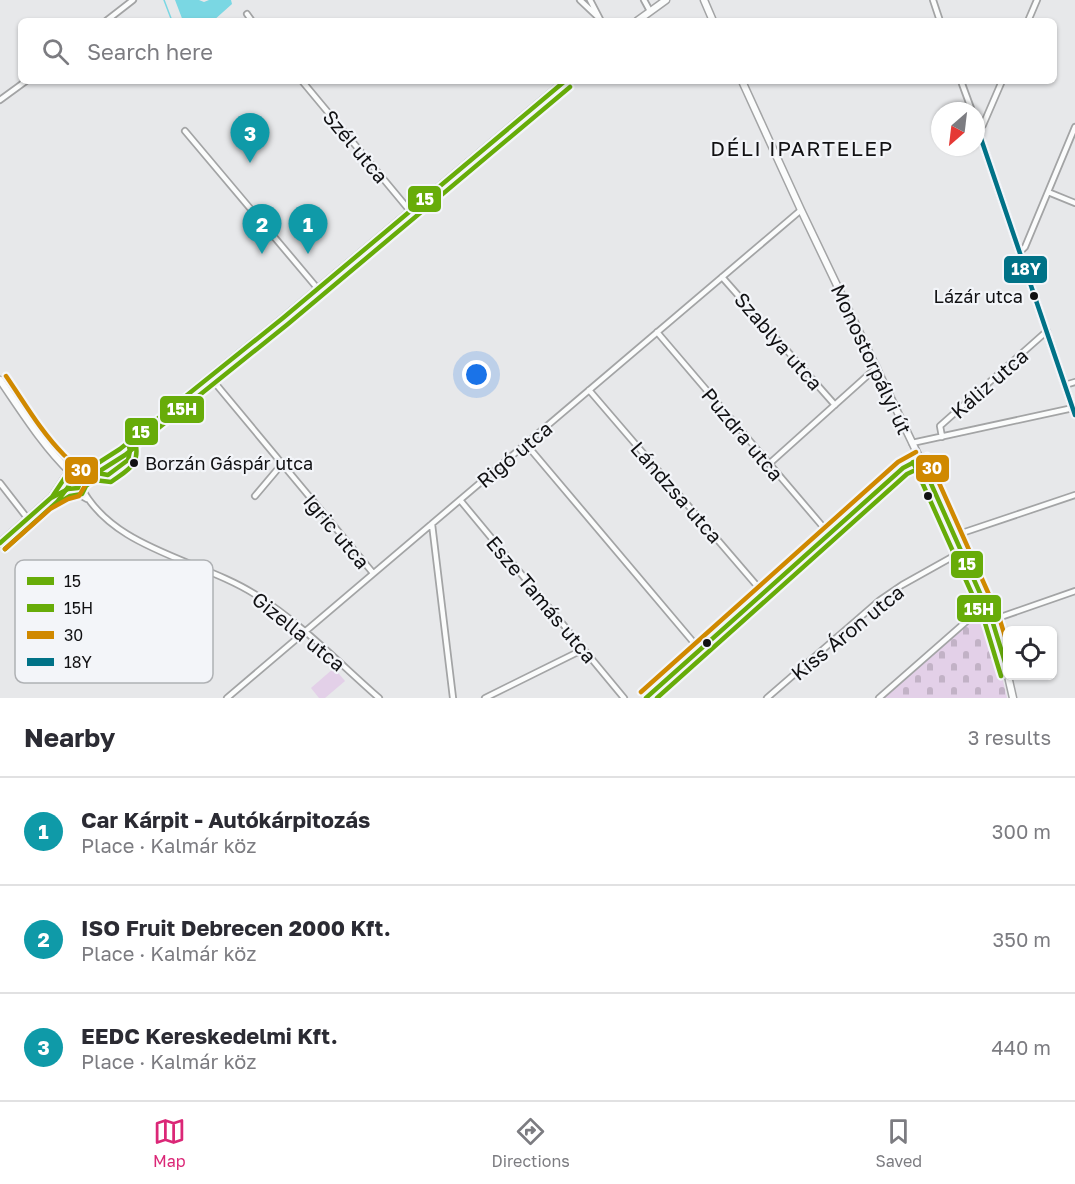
<!DOCTYPE html>
<meta charset="utf-8">
<style>
:root{--surface:#fff;--page:#f2f2f3;--text:#2b2b33;--muted:#7c7c81;--line:#e1e1e2;--accent:#db2777}
body{margin:0;font-family:"Golos Text",sans-serif;background:var(--page);color:var(--text)}
.controls{position:absolute;right:18px;bottom:18px;display:grid;overflow:hidden;border-radius:9px;box-shadow:0 2px 4px #0004}
.controls button{width:54px;height:54px;display:grid;place-items:center;padding:0;border:0;border-bottom:2px solid var(--line);background:var(--surface);color:var(--text);font:30px sans-serif}
.compass{position:absolute;left:931px;top:102px;width:54px;height:54px;border-radius:50%;background:var(--surface);box-shadow:0 2px 4px #0004;rotate:208deg}
.you{position:absolute;left:477px;top:375px;width:21px;height:21px;margin:-15px;border:4px solid #fff;border-radius:50%;background:#1a73e8;box-shadow:0 0 0 9px #1a73e833}
.badge{display:grid;place-items:center;width:39px;height:39px;border-radius:50%;background:var(--accent);color:#fff;font-size:20px;font-weight:700}
.pin{position:absolute;translate:-50% -50px;filter:drop-shadow(0 2px 3px #0008)}
.pin::after{content:'';position:absolute;top:32px;width:21px;height:18px;background:inherit;clip-path:polygon(0 0,100% 0,50% 100%)}
.list{margin:0;padding:0;list-style:none}
h2{display:flex;justify-content:space-between;align-items:center;height:78px;margin:0;padding:0 24px;font-size:26px}
h2 small{font-size:20px;font-weight:400;color:var(--muted)}
.list li{display:grid;grid-template-columns:39px 1fr auto;gap:18px;align-items:center;box-sizing:border-box;height:108px;padding:0 24px;border-top:2px solid var(--line)}
.list b{display:block;font-size:22px;white-space:nowrap}
.list p{margin:0;font-size:20px;white-space:nowrap;color:var(--muted)}
.list em{font-size:20px;font-style:normal;color:var(--muted)}
.icon{flex:none;width:33px;height:33px;fill:none;stroke:currentColor;stroke-width:2;stroke-linecap:round;stroke-linejoin:round}
.map{position:relative;flex:none;width:1075px;height:698px;overflow:hidden}
.search{position:absolute;background:var(--surface);box-shadow:0 2px 4px #0004;left:18px;right:18px;top:18px;height:66px;display:flex;align-items:center;gap:15px;box-sizing:border-box;padding:0 21px;border-radius:9px;color:var(--muted);font-size:22px}
.sheet{height:402px;background:var(--surface)}
nav{display:flex;justify-content:space-around;align-items:center;box-sizing:border-box;height:84px;border-top:2px solid var(--line);background:var(--surface);font-size:16px;color:var(--muted)}
nav a{display:grid;justify-items:center;gap:3px}
nav .on{color:var(--accent)}
.map>svg:first-child{display:block}
.cemetery{fill:url(#cemetery-stones)}
.pitch{fill:#e3d0e8}
.water{fill:#7ad7e3}
.lines{fill:none;stroke-linecap:round;stroke-linejoin:round}
.stream{stroke:#7ad7e3;stroke-width:1.5}
.street-casing{stroke:#a3a4a5;stroke-width:8}
.secondary-casing{stroke:#a3a4a5;stroke-width:9}
.street{stroke:#fbfcfc;stroke-width:4.5}
.secondary{stroke:#fbfcfc;stroke-width:6}
.bus-1-casing{stroke:#f3f5f9;stroke-width:9}
.bus-2-casing{stroke:#f3f5f9;stroke-width:9}
.bus-3-casing{stroke:#f3f5f9;stroke-width:9}
.bus-4-casing{stroke:#f3f5f9;stroke-width:9}
.bus-1{stroke:#67ac09;stroke-width:4.5}
.bus-2{stroke:#67ac09;stroke-width:4.5}
.bus-3{stroke:#d08900;stroke-width:4.5}
.bus-4{stroke:#007287;stroke-width:4.5}
.bus-dot{fill:#111113;stroke:#f3f5f9;stroke-width:2}
.labels{text-anchor:middle;dominant-baseline:central;stroke-width:4.5;stroke-linejoin:round;paint-order:stroke}
.bus-label{font-size:18px;fill:#111113;stroke:#f3f5f9;text-anchor:end}
.street-label{font-size:20px;fill:#111113;stroke:#f3f5f9}
.neighbourhood-label{font-size:21px;letter-spacing:1.5px;fill:#111113;stroke:#f3f5f9}
.key{fill:#f3f5f9;stroke:#afb1b4;stroke-width:1.5}
.key-label{font-size:16px;fill:#111113}
.line-badge{stroke:#f3f5f9;stroke-width:2}
.badge-label{font-size:16px;text-anchor:middle;font-weight:bold;fill:#fff}
</style>
<div class="map">
<svg width="1075" height="698" viewBox="0 0 1075 698">
<defs>
<pattern id="cemetery-stones" width="16" height="16" patternUnits="userSpaceOnUse" patternTransform="scale(1.5)"><rect width="16" height="16" fill="#e3d0e8"/><path d="M2 7V4a2 2 0 0 1 4 0v3zM10 15v-3a2 2 0 0 1 4 0v3z" fill="#c2b2c6"/></pattern>
</defs>
<rect width="100%" height="100%" fill="#e7e8ea"/>
<!-- cemetery -->
<path class="cemetery" d="M982 612 990 626 1007 698H883Z"/>
<!-- pitch -->
<path class="pitch" d="M334 668 345 681 325 698H319L311 688Z"/>
<!-- water -->
<path class="water" d="M175 0H199L204 2 209 0H231L232 4 213 21H183Z"/>
<g class="lines">
<!-- stream -->
<path class="stream" d="M164 0 172 21"/>
<!-- street casing -->
<g class="street-casing">
<path id="street" d="M580 0 598 17
M590 0 601 21
M644 0 650 11
M933 0 940 21
M247 14 252 21
M106 21 133 0
M1028 21 1037 0
M302 81 410 211
M961 81 972 111
M0 100 26 81
M976 124 1075 415
M978 130 983 125 1002 81
M185 131 318 289
M1048 192 1075 203
M1020 252 1025 247 1075 127
M722 277 835 405
M657 332 830 535
M210 377 373 573
M1065 385 1075 382
M589 390 764 594
M942 437 940 426 1047 331
M912 443 1073 408
M526 444 700 650
M769 464 877 367
M0 483 28 519
M80 485C112 550 200 559 256 595 301 623 339 663 379 698
M71 490 87 499
M255 496 282 464
M460 500 624 698
M432 524 453 698
M953 536 1075 495
M992 620 1075 591
M227 698 801 210
M485 698 584 649
M646 698 830 535 903 468 920 459
M767 698 880 600 902 585 961 552
M879 698 985 605"/>
</g>
<!-- secondary casing -->
<g class="secondary-casing">
<path id="secondary" d="M704 0 713 21
M637 21 666 0
M742 81 801 210 920 459 992 620 1008 674
M0 380C22 412 43 446 71 473
M63 481 68 489 75 490 80 485 79 478
M80 482 283 318 565 81
M0 543 52 497 66 476 71 473H81L91 468
M1008 676 1013 698"/>
</g>
<!-- street -->
<use href="#street" class="street"/>
<!-- secondary -->
<use href="#secondary" class="secondary"/>
<!-- bus-1 casing -->
<g class="bus-1-casing">
<path id="bus-1" d="M920 459 992 620 1008 672
M51 498 68 489 78 488 80 482 92 472 108 475 128 460 130 451 128 442
M0 543 52 497 66 476 84 472 120 449 283 318 565 81
M646 698 903 468 920 459"/>
</g>
<!-- bus-2 casing -->
<g class="bus-2-casing">
<path id="bus-2" d="M913 462 985 623 1001 676
M55 505 70 496 82 494 86 486 94 480 111 482C129 469 141 465 135 440
M5 549 57 502 71 483 87 479 125 455 288 324 570 87
M657 698 907 474 924 466"/>
</g>
<!-- bus-3 casing -->
<g class="bus-3-casing">
<path id="bus-3" d="M927 456 999 617 1008 646
M5 549 50 509 68 499 79 496 87 482C84 468 74 465 64 455 41 432 24 402 6 376
M641 692 898 462 916 452"/>
</g>
<!-- bus-4 casing -->
<g class="bus-4-casing">
<path id="bus-4" d="M976 124 1075 415"/>
</g>
<!-- bus-1 -->
<use href="#bus-1" class="bus-1"/>
<!-- bus-2 -->
<use href="#bus-2" class="bus-2"/>
<!-- bus-3 -->
<use href="#bus-3" class="bus-3"/>
<!-- bus-4 -->
<use href="#bus-4" class="bus-4"/>
</g>
<!-- markers -->
<g class="bus-dot">
<circle cx="1034" cy="296" r="5"/>
<circle cx="134" cy="463" r="5"/>
<circle cx="928" cy="496" r="5"/>
<circle cx="707" cy="643" r="5"/>
</g>
<g class="labels">
<!-- bus labels -->
<g class="bus-label">
<text x="1023" y="296">Lázár utca</text>
<text x="145" y="463" text-anchor="start">Borzán Gáspár utca</text>
</g>
<!-- street labels -->
<g class="street-label">
<text transform="translate(356 146) rotate(50)">Szél utca</text>
<text transform="translate(779 341) rotate(49)">Szablya utca</text>
<text transform="translate(872 359) rotate(65)">Monostorpályi út</text>
<text transform="translate(989 383) rotate(-41)">Káliz utca</text>
<text transform="translate(743 434) rotate(50)">Puzdra utca</text>
<text transform="translate(514 454) rotate(-40)">Rigó utca</text>
<text transform="translate(677 492) rotate(49)">Lándzsa utca</text>
<text transform="translate(337 531) rotate(50)">Igric utca</text>
<text transform="translate(542 599) rotate(50)">Esze Tamás utca</text>
<text transform="translate(299 631) rotate(39)">Gizella utca</text>
<text transform="translate(847 632) rotate(-39)">Kiss Áron utca</text>
</g>
<!-- neighbourhood labels -->
<g class="neighbourhood-label">
<text x="802" y="148">DÉLI IPARTELEP</text>
</g>
</g>
<!-- legend -->
<rect x="15" y="560" width="198" height="123" rx="9" class="key"/>
<rect x="27" y="577" width="27" height="8" fill="#67ac09"/>
<rect x="27" y="604" width="27" height="8" fill="#67ac09"/>
<rect x="27" y="631" width="27" height="8" fill="#d08900"/>
<rect x="27" y="658" width="27" height="8" fill="#007287"/>
<g class="key-label">
<text x="64" y="587">15</text>
<text x="64" y="614">15H</text>
<text x="64" y="641">30</text>
<text x="64" y="668">18Y</text>
</g>
<g class="line-badge">
<rect x="407" y="185" width="35" height="28" rx="6" fill="#67ac09"/>
<rect x="1003" y="255" width="45" height="29" rx="6" fill="#007287"/>
<rect x="159" y="395" width="46" height="29" rx="6" fill="#67ac09"/>
<rect x="124" y="417" width="35" height="29" rx="6" fill="#67ac09"/>
<rect x="915" y="454" width="35" height="29" rx="6" fill="#d08900"/>
<rect x="64" y="456" width="35" height="29" rx="6" fill="#d08900"/>
<rect x="950" y="550" width="34" height="29" rx="6" fill="#67ac09"/>
<rect x="956" y="594" width="46" height="29" rx="6" fill="#67ac09"/>
</g>
<g class="badge-label">
<text x="425" y="205">15</text>
<text x="1026" y="275">18Y</text>
<text x="182" y="415">15H</text>
<text x="141" y="438">15</text>
<text x="932" y="474">30</text>
<text x="81" y="476">30</text>
<text x="967" y="570">15</text>
<text x="979" y="615">15H</text>
</g>
</svg>
<div class="controls">
<button><svg class="icon" aria-label="locate" viewBox="0 0 24 24"><circle cx="12" cy="12" r="6"/><path d="M12 2v4M12 18v4M2 12h4M18 12h4"/></svg></button>
</div>
<svg class="compass" viewBox="-18 -18 36 36"><path d="M0-13l5 13h-10z" fill="#e53935"/><path d="M0 13l5-13h-10z" fill="#7c7c81"/></svg>
<div class="you"></div>
<div class="pin badge" style="left:308px;top:254px;background:#0f9aa8">1</div>
<div class="pin badge" style="left:262px;top:254px;background:#0f9aa8">2</div>
<div class="pin badge" style="left:250px;top:163px;background:#0f9aa8">3</div>
<div class="search"><svg class="icon" aria-label="search" viewBox="0 0 24 24"><circle cx="10" cy="10" r="6"/><path d="M15 15l6 6"/></svg>Search here</div>
</div>
<section class="sheet">
<h2>Nearby<small>3 results</small></h2>
<ul class="list">
<li><span class="badge" style="background:#0f9aa8">1</span><div><b>Car Kárpit - Autókárpitozás</b><p>Place · Kalmár köz</p></div><em>300 m</em></li>
<li><span class="badge" style="background:#0f9aa8">2</span><div><b>ISO Fruit Debrecen 2000 Kft.</b><p>Place · Kalmár köz</p></div><em>350 m</em></li>
<li><span class="badge" style="background:#0f9aa8">3</span><div><b>EEDC Kereskedelmi Kft.</b><p>Place · Kalmár köz</p></div><em>440 m</em></li>
</ul>
</section>
<nav>
<a class="on"><svg class="icon" aria-label="map" viewBox="0 0 24 24"><path d="M3 6l6-2 6 2 6-2v14l-6 2-6-2-6 2zM9 4v14M15 6v14"/></svg>Map</a>
<a><svg class="icon" aria-label="directions" viewBox="0 0 24 24"><path d="M12 3l9 9-9 9-9-9zM9 14v-3h6M13 9l2 2-2 2"/></svg>Directions</a>
<a><svg class="icon" aria-label="saved" viewBox="0 0 24 24"><path d="M7 4h10v16l-5-4-5 4z"/></svg>Saved</a>
</nav>
